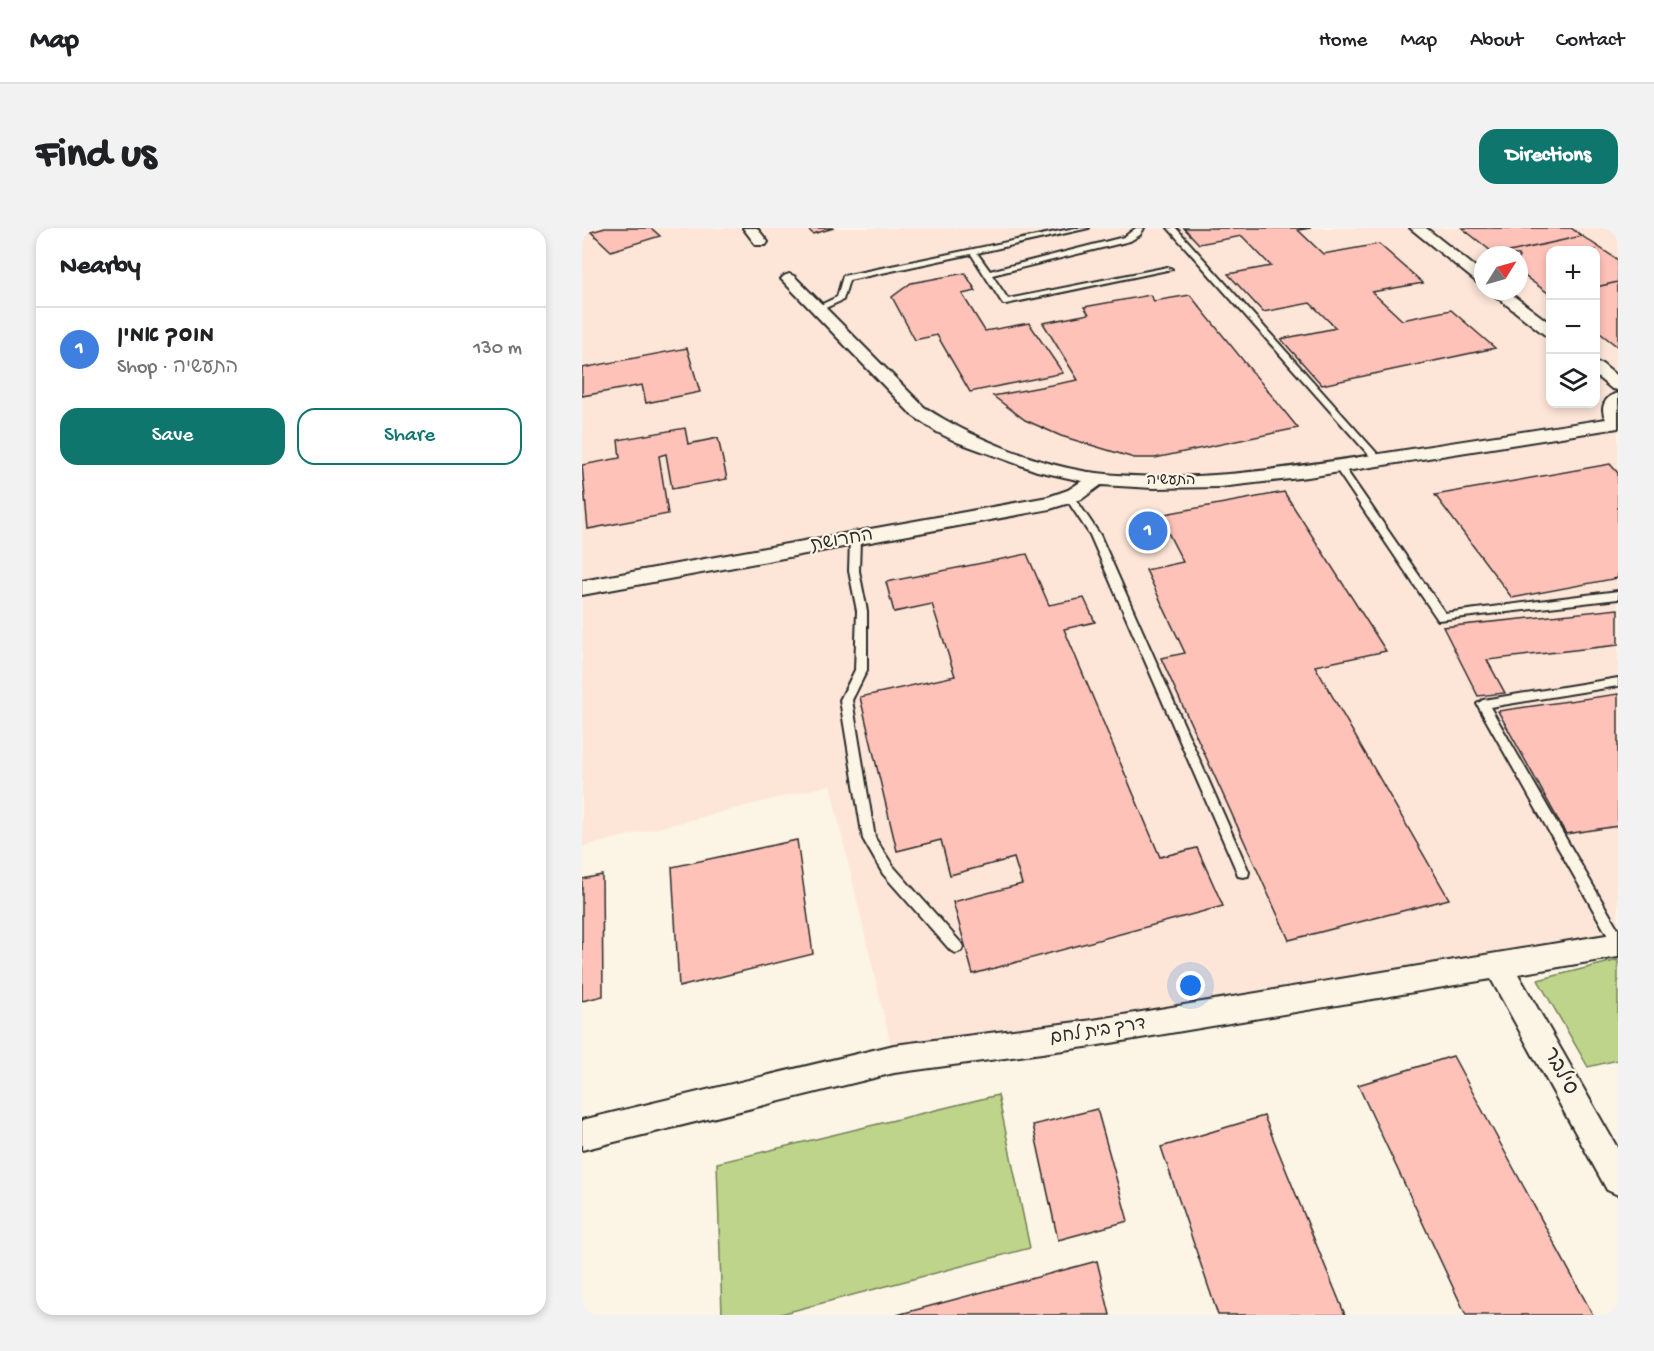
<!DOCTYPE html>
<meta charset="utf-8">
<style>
:root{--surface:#fff;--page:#f2f2f2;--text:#202124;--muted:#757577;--line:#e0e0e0;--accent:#0f766e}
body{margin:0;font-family:"Gochi Hand","Playpen Sans Hebrew",sans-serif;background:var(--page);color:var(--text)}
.controls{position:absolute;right:18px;top:18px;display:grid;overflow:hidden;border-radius:12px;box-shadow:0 3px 9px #0003}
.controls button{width:54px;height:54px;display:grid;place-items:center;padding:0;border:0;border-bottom:2px solid var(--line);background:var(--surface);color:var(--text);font:30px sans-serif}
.compass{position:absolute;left:892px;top:18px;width:54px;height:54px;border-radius:50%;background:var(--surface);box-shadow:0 3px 9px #0003;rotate:53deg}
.you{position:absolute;left:609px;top:758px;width:21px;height:21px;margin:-15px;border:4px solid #fff;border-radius:50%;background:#1a73e8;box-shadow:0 0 0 9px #1a73e833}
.badge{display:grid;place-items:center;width:39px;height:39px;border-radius:50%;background:var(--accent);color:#fff;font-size:20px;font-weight:700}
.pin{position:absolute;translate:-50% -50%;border:3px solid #fff;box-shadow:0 2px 6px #0006}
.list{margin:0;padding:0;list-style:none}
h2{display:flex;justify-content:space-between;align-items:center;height:78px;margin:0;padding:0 24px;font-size:26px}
h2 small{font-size:20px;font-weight:400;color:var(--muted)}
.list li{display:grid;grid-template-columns:39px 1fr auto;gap:18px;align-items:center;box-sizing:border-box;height:84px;padding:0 24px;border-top:2px solid var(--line)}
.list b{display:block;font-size:22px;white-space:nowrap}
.list p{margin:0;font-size:20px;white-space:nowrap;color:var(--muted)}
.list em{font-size:20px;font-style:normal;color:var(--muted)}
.actions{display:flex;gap:12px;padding:18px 24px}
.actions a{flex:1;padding:14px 0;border:2px solid var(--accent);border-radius:18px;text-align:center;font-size:21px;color:var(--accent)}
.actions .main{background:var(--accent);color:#fff}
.icon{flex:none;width:33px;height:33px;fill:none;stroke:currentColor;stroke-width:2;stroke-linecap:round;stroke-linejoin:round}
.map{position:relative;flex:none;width:1036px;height:1087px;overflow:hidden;border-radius:18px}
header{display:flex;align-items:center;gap:36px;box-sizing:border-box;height:84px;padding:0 30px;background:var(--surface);border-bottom:2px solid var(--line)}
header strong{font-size:28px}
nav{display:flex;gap:33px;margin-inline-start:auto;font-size:21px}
.intro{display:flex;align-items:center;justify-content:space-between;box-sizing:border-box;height:144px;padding:0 36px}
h1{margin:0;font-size:42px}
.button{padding:15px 27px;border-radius:18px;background:var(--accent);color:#fff;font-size:21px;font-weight:700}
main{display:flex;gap:36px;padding:0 36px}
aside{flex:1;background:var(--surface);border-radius:18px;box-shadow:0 3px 9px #0003}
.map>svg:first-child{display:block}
.built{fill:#fde6d8;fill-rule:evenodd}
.green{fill:#bdd48a;stroke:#74805a;stroke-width:1.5}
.building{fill:#fec2b9;stroke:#2b2b2b;stroke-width:1.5}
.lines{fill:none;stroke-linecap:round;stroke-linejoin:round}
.lane-casing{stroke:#2b2b2b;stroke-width:4}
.street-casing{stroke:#2b2b2b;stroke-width:4}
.lane{fill:#fcf5e5;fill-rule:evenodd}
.street{fill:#fcf5e5;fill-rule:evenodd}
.labels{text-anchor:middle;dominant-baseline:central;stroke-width:4.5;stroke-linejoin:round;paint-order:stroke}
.far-street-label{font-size:15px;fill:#2b2b2b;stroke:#fcf5e5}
.street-label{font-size:18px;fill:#2b2b2b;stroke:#fcf5e5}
.near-street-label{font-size:21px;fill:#2b2b2b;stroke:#fcf5e5}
</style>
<header>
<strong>Map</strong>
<nav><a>Home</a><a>Map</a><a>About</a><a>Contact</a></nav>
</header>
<div class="intro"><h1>Find us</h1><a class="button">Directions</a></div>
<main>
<aside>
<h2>Nearby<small></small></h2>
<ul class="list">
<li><span class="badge" style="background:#3f7fe0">1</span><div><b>מוסך אמין</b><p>Shop · התעשיה</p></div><em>130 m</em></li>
</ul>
<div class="actions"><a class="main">Save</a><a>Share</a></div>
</aside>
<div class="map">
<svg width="1036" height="1087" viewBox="0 0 1036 1087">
<rect width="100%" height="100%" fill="#fcf5e5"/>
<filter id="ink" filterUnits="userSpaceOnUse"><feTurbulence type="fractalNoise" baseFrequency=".0167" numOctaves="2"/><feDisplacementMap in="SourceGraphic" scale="12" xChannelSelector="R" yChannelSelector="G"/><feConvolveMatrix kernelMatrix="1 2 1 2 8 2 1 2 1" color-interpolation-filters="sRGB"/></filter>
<g filter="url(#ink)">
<!-- built -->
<path class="built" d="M0 0H1036V717L312 831 248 557 0 619ZM969 22H1014V176H969ZM901 27H937V63H901Z"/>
<!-- green -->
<path class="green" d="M1036 732V832L1006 839 956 752Z
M416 867 448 1020 195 1087H140L135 935Z"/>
<!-- building -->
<path class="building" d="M23 0H69L78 8 29 23 9 4Z
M225 0H252L231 6Z
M602 0H729L716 2 741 26 797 16 841 55 790 64 820 92 869 82 913 120 740 157 699 111 754 100 728 75 681 84 646 46 689 38 660 8 617 16Z
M880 0H989L1000 8 914 27Z
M1000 8 1036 32V54L1014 59V22H969V67L937 44V27H914Z
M383 45 394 63 380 66 403 103 447 95 481 145 388 164 355 107 333 112 310 69 329 55Z
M1036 54V119L1014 102V59Z
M568 67 572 73 608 67 716 200 573 230H552L479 208 443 192 411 168 496 152 461 95 507 86 502 79Z
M105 120 118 164 64 175 60 157 0 168V140Z
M103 200 106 216 136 210 145 251 90 261 84 226 77 228 86 286 6 301 0 237 38 230 36 212Z
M1028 236 1036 245V350L930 370 853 267Z
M702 264 804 423 733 438 867 671 707 712 579 430 603 425 564 342 601 334 577 287Z
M445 326 467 377 502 370 513 394 482 401 578 629 615 620 641 678 391 746 371 674 440 656 432 630 368 647 359 612 315 623 278 469 373 448 350 376 312 384 304 354Z
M1036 381V417L905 432 923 465 896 468 861 399Z
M1036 466V598L984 606 916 483Z
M215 612 231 726 97 759 90 639Z
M20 647 21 768 0 773V651Z
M871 828 1011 1087H884L776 857Z
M515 881 546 993 476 1012 451 897Z
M682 888 763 1087H636L579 919Z
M515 1033 528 1087H315Z"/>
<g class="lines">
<!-- lane casing -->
<g class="lane-casing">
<path id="lane" d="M493 0H507L395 25 408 43 542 9 554 0H562L558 7 548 13 410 47 426 71 586 39 590 41 424 76H421L389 26 267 52 261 72 239 82 232 80 255 69 261 48Z
M586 0H594L800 231V235H794Z
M757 235 760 236 863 385 1036 363V371L856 392 752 238Z
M488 266 491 267 518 307 667 644 666 648 661 649 656 648 655 644 508 307 483 269Z
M273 308 278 311 277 343 285 383V442L270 472 293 610 311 638 379 715 381 719 379 723 374 725 369 723 301 646 281 611 258 472 273 442 275 383 267 343 268 311Z
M1036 450V458L908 479 1036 701V719L1031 717 895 476 901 472Z"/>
</g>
<!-- street casing -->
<g class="street-casing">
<path id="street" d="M161 0H175L186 14 184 17H174Z
M828 0H844L901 45V57L896 55Z
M207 46 212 48 342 179C387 209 461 239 515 245 607 256 700 241 791 227 869 215 946 203 1024 191 1017 180 1023 168 1036 165V200L726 249 638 259 571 260 519 257 500 271 468 281 0 367V353L466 269 486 262 500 253 455 243 375 214 355 204 330 187 202 54 199 51 202 48Z
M907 63H925L969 96V109L963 107Z
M1014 135 1020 136 1036 149V162L1030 161 1014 148Z
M1036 705V729L936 746 1036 921V967L1025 962 909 751 511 818 312 845 0 922V892L312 817 511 792Z"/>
</g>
<!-- lane -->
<use href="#lane" class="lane"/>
<!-- street -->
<use href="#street" class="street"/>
</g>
</g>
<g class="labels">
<!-- far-street labels -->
<g class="far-street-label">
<text x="589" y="253">התעשיה</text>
</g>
<!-- street labels -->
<g class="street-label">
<text transform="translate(260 313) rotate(-10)">החרושת</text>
<text transform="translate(516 804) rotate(-9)">דרך בית לחם</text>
</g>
<!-- near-street labels -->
<g class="near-street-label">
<text transform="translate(977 844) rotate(61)">סילבר</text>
</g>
</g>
</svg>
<div class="controls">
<button>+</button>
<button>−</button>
<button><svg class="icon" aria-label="layers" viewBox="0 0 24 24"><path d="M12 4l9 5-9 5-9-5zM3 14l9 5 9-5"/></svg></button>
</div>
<svg class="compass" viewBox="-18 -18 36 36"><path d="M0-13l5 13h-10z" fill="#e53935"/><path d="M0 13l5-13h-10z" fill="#757577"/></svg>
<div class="you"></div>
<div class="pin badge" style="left:566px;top:303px;background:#3f7fe0">1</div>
</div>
</main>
